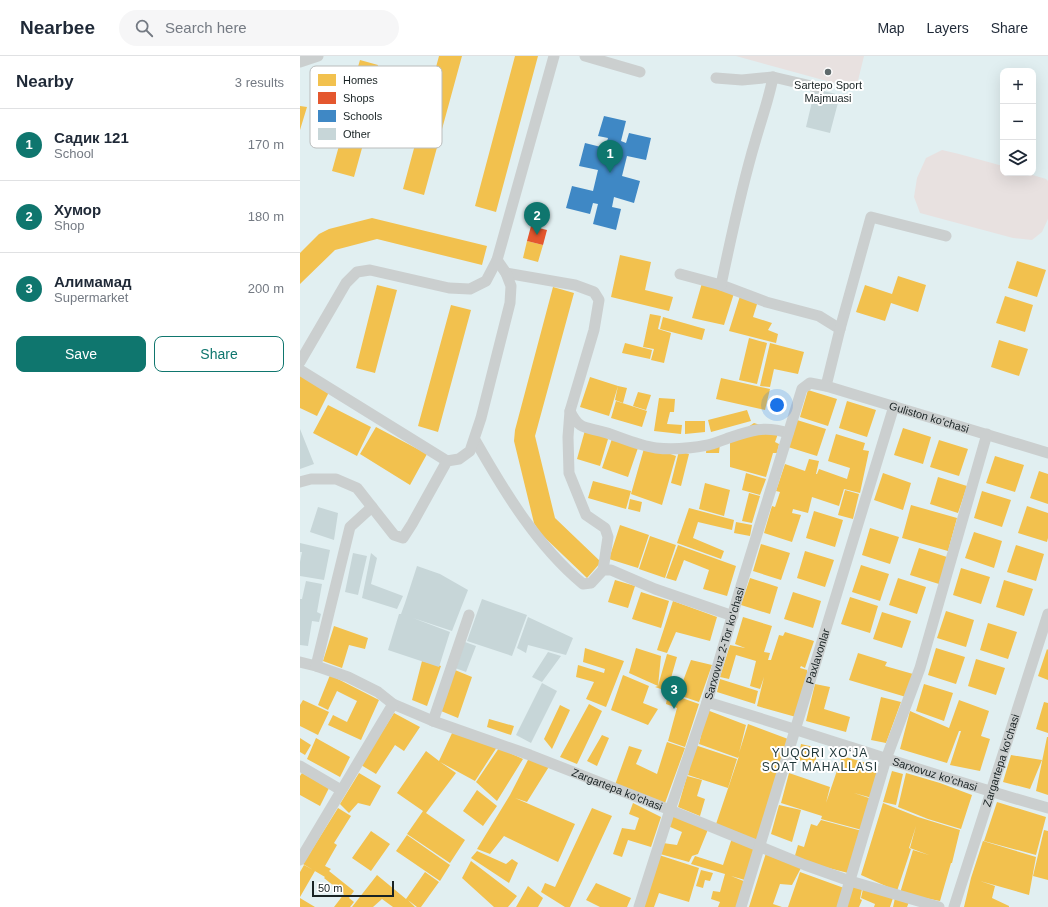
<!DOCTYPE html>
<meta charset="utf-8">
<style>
:root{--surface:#fff;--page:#f6f6f7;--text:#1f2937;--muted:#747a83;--line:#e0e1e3;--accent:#0f766e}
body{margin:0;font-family:Helvetica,sans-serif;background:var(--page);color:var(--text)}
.controls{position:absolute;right:12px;top:12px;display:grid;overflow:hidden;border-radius:8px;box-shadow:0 4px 16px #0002}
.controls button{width:36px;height:36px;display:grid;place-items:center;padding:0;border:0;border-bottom:1px solid var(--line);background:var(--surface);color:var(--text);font:20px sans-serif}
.scale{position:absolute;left:12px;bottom:10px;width:82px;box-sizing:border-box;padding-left:4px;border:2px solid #192324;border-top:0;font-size:11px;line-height:14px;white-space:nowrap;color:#192324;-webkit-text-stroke:3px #fff;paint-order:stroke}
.you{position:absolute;left:477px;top:349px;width:14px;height:14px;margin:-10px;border:3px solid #fff;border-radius:50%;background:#1a73e8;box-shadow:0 0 0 6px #1a73e833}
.badge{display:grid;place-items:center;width:26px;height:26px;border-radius:50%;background:var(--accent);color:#fff;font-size:13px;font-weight:700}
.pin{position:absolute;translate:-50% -33px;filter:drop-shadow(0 1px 2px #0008)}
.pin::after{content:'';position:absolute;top:21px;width:14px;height:12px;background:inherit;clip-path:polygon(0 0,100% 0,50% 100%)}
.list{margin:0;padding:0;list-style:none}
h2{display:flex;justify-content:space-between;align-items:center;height:52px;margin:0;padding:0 16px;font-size:17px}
h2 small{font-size:13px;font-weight:400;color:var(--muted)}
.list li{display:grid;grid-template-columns:26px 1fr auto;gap:12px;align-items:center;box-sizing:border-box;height:72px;padding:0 16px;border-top:1px solid var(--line)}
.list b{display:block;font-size:15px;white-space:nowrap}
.list p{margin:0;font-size:13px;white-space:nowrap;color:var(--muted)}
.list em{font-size:13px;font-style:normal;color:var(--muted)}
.actions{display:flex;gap:8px;padding:12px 16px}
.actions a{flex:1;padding:9px 0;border:1px solid var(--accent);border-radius:8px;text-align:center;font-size:14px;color:var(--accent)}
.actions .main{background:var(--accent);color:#fff}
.icon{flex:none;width:22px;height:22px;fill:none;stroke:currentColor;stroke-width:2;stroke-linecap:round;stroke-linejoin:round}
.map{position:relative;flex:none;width:748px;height:851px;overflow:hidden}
header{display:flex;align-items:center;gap:24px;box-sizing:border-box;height:56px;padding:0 20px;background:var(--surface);border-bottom:1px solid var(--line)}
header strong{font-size:19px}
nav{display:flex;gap:22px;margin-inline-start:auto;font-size:14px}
.search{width:280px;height:36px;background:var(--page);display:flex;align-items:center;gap:10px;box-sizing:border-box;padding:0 14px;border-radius:22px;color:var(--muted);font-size:15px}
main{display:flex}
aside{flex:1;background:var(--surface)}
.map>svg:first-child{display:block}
.green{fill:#e8e1e0}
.homes{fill:#f2c14e}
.shops{fill:#e4572e}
.schools{fill:#3f88c5}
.building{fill:#c7d6d8}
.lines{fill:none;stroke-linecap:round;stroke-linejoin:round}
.minor{stroke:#cbcfcf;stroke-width:11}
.poi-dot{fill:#5f6a6c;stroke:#fff;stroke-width:1.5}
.labels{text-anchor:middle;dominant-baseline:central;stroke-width:4;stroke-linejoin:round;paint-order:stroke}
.poi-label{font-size:11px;fill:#192324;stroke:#fff}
.street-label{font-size:11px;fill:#192324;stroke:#fff}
.neighbourhood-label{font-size:12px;letter-spacing:1px;fill:#1f3638;stroke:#fff}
.key{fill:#fff;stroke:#babdbd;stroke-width:1}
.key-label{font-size:11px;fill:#192324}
</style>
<header>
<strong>Nearbee</strong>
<div class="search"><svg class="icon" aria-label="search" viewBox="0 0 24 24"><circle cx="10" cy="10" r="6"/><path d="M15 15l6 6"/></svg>Search here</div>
<nav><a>Map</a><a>Layers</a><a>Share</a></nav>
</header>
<main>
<aside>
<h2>Nearby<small>3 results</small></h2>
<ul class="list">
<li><span class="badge">1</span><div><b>Садик 121</b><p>School</p></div><em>170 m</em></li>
<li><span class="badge">2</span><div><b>Хумор</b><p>Shop</p></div><em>180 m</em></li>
<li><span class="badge">3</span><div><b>Алимамад</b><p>Supermarket</p></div><em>200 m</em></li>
</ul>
<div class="actions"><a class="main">Save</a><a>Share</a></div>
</aside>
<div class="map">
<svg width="748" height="851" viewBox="0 0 748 851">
<rect width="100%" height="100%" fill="#e1eff1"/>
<!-- green -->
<path class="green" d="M436 0H564L556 33Z
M642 94 659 98 703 110V117H726L746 123 748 125V163L742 176 732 184 713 182 620 157 614 141 617 122 626 102Z"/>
<!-- homes -->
<path class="homes" d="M139 0H162L124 139 103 133Z
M215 0H238L196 156 175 150Z
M60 4 78 9 74 26 55 21Z
M55 32 77 38 54 121 32 115Z
M0 50 7 51 0 74Z
M72 162 187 190 182 209 77 183 35 194 0 228V197L19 178 29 173Z
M227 185 243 189 238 206 223 202Z
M320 199 351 206 345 234 373 241 369 255 311 241Z
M717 205 746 214 737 241 708 232Z
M598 220 626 229 618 256 591 247 585 265 556 256 565 229 592 238Z
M402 227 435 234 424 269 392 262Z
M77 229 97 234 75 317 56 312Z
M253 231 274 237 235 380 255 462 301 506 287 522 240 477 234 467 214 385 215 374Z
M440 240 458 245 453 261 472 267 468 274 478 278 476 287 429 275Z
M705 240 733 249 725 276 696 267Z
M151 249 171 254 138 376 118 370Z
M350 258 361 260 358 273 371 277 364 307 351 304 354 293 343 291Z
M363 261 405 273 402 284 360 273Z
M449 282 467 287 457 328 439 324Z
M699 284 728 293 719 320 691 311Z
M325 287 352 294 350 303 322 297Z
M470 287 504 296 498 318 474 313 470 331 460 330Z
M0 316 31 332 17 360 0 352Z
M290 321 318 330 309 360 280 351Z
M421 322 470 333 465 354 416 343Z
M318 330 327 332 323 347 315 344Z
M508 334 537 343 528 370 500 361Z
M338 336 351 339 346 354 333 350Z
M359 342 375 343 374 356H370L367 368 382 369 381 378 354 375Z
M316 345 347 355 342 371 311 362Z
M547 345 576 354 567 381 539 372Z
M28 349 71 371 57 400 13 377Z
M447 354 451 365 411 376 408 364Z
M497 364 526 373 517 400 488 391Z
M385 365H405V376L385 378Z
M287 367 311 373 300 410 277 403Z
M454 367 479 375 475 386 479 388 477 397H473L466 421 430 411V383Z
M76 371 127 398 110 429 60 398Z
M603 372 631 381 623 408 594 399Z
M314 377 340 386 328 421 302 412Z
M536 378 565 387 563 394 569 395 560 437 544 433 539 450 512 441 508 457 493 453 492 457 501 459 492 486 464 477 472 450 475 451 480 436 476 435 485 408 505 415 509 403 519 405 516 418H517L519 413 547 423 550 412 528 405Z
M639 384 668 393 659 420 630 411Z
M407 386 420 387 419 397H406Z
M345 389 376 400 362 449 331 438Z
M379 395 389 398 381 430 371 427Z
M695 400 724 409 715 436 686 427Z
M739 415 748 418V448L730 442Z
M446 417 466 423 460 439 442 434Z
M583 417 611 427 603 454 574 444Z
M638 421 667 430 658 457 630 448Z
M293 425 331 435 326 453 288 442Z
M405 427 430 434 424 460 399 453Z
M545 434 559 438 553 463 538 459Z
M682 435 711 444 702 471 674 462Z
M449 437 460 440 452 467 442 465Z
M330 443 342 446 340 456 328 453Z
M611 449 657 462 648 495 602 482Z
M727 450 748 457V482L747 486 718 477Z
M389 452 434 464 432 474 398 466 393 482 424 495 421 503 377 487Z
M514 455 543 464 535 491 506 482Z
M436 466 452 469 450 480 434 477Z
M320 469 349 479 338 512 309 503Z
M570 472 599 481 590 508 562 499Z
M674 476 702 485 694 512 665 502Z
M350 480 376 489 365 522 339 513Z
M461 488 490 497 481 524 453 515Z
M378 489 436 510 427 540 403 533 409 514 384 504 376 525 366 522Z
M716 489 744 498 736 525 707 516Z
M619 492 647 501 639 528 610 519Z
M505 495 534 504 525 531 497 522Z
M561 509 589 518 580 545 552 536Z
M661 512 690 521 681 548 653 539Z
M450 522 478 531 470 558 441 549Z
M598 522 626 531 617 558 589 549Z
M315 524 335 530 328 552 308 546Z
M704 524 733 533 724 560 696 551Z
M341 536 369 545 361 572 332 563Z
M493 536 521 545 513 572 484 563Z
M550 541 578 550 570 577 541 568Z
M373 545 417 561 410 585 376 576 367 597 357 594Z
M646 555 674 564 666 591 637 582Z
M582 556 611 565 602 592 573 583Z
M443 561 472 570 464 596 470 597 468 604H471L479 579 483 580 485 576 514 585 505 612 501 610 500 612 507 614V623L496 661 457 650 464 621 460 633 450 630 456 605 436 599 429 623 420 621 430 589 445 592 435 588Z
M688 567 717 576 708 603 680 594Z
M34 570 68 582 65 593 49 589 42 612 23 605Z
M285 592 324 605 306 651 286 643 294 626 276 621 278 609 304 617 305 613 283 606Z
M336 592 361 600 358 630 367 598 377 601 371 622 383 625 391 604 412 609 399 646 355 631 358 630 329 617Z
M636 592 665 601 656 628 628 619Z
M747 593 748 594V624L738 620Z
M558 597 587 606 585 610 613 618 606 641 549 624Z
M676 603 705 612 696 639 668 630Z
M122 605 141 610 127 650 112 644Z
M155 614 172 621 158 662 141 655Z
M30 619 79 644 61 684 28 669 33 659 47 666 57 645 37 635 28 654 18 649Z
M323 619 349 630 343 647 358 653 348 669 311 654Z
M420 623 458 635 455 648 417 636Z
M515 628 530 631 524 653 550 661 546 676 506 665Z
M624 628 653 637 644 665 616 655Z
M368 637 399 648 385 691 368 685 377 652 366 648Z
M581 641 601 646 586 687 571 684Z
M3 644 29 656 18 679 0 670V649Z
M659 644 689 655 681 680 690 683 680 715 650 709 661 675H659L647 707 600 693 610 655 649 672Z
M744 646 748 647V677L736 673Z
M289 648 302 655 277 708 260 701Z
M260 649 270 654 252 693 244 683Z
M407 654 446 669 439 697 448 668 488 683 458 787 415 771 439 700 438 702 399 688Z
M94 657 120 671 104 695 95 689 76 718 61 709Z
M189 663 214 670 211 679 187 671Z
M153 675 197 691 175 725 140 706 156 717 126 757 165 784 150 807 107 778 123 755 97 737 126 695 139 705Z
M302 679 309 682 297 710 287 705Z
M747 681H748V739L736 735Z
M0 682 11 689 5 699 0 696Z
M16 682 50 701 40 721 7 703Z
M367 686 385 692 365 747 315 729 329 690 342 694 336 708 357 718Z
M501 688 518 692 515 708 498 704Z
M395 689 437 703 428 732 388 719Z
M199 692 223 703 197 745 176 726Z
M711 699 742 704 730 733 703 726Z
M230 700 250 709 227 746 215 742 275 768 258 806 204 780 190 798 177 793 210 739Z
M542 700 581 711 572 742 554 737 572 743 562 774 521 763 522 760 481 747 489 717 530 731 526 747Z
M592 715 603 718 596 749 583 746Z
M2 717 29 732 20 750 0 739V720Z
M59 717 81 730 70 750 58 747 49 757 40 748Z
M606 717 640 727 672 739 661 773 628 763 598 751Z
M387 720 402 724 397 740 405 743 400 760 378 751Z
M177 734 197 750 183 770 163 755Z
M697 746 746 761 736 799 684 785Z
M333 747 361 761 351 791 328 784 322 801 313 798 322 772 335 774 339 762 329 758Z
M583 747 618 761 660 774 652 807H651L640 845 600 837 613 794 629 799 610 792 616 770 609 792 611 793 597 835 561 819Z
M479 749 501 754 492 786 471 778Z
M38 752 51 760 34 787 37 789 25 810 31 813 29 815 54 835 49 842 54 846 50 851H34L44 838 24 822 25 821 3 808Z
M292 752 312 760 270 851H265L241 836 245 827 255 831Z
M372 756 409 771 398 798 392 800 389 806 360 798 363 787 377 789 382 776 368 770Z
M521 764 562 775 552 818 494 803 498 789 504 791 511 768 517 770Z
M744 774 748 775V824L733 820Z
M71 775 90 788 71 815 52 802Z
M107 779 150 809 140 825 96 795Z
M432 782 456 790 445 824 431 820 446 826 437 851H418L420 846 411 843 413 835 420 836 425 818 391 808 395 800 423 809Z
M683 785 736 801 729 839 680 825 695 830 692 842 709 850V851H664L671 822Z
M177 795 206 808 212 803 218 807 209 827 171 802Z
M466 797 502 810 492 829 480 828 473 848 482 851H449Z
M359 799 399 812 389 846 359 837 354 851H343Z
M171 805 217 840 208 851H194L162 822Z
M4 809 15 815 0 841V816Z
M401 814 413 817 410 825 405 824 403 832 396 830Z
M125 816 139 826 121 851H117L108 844 115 851H93L82 843 73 851H52L77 819 106 843Z
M500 816 544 832 538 851H488Z
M296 827 331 842 327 851H300L286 844Z
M552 829 562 833 560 843 562 844 559 851H545Z
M228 830 243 842 238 851H216Z
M563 833 593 842 590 851H574L575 848 561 842Z
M0 842 15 851H0Z
M595 842 609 846 607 851H593Z"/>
<!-- shops -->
<path class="shops" d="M231 170 247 174 243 189 227 185Z"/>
<!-- schools -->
<path class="schools" d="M304 60 326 65 321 85 326 87 329 77 351 82 346 104 327 100 322 120 340 125 334 147 314 141 312 151 321 153 316 174 293 168 298 148 293 147 290 158 266 152 272 130 293 135 298 114 279 110 285 87 305 92 308 82 298 80Z"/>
<!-- building -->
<path class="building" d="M515 33 540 39 530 77 506 71Z
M0 373 14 408 0 413Z
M18 451 38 457 34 484 10 476Z
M0 487 30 494 24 524 0 520V506L2 496H0Z
M53 497 67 500 58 539 45 536Z
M71 497 77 502 71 528 103 540 97 553 62 542Z
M117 510 140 518 168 534 152 575 113 562 150 576 139 611 88 594 99 558H101L105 547Z
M6 525 22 528 17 556 21 558 19 566 12 565 8 590 0 589V543H2Z
M182 543 227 559 212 600 167 585Z
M228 561 273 582 266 599 228 589 226 597 217 592Z
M165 586 176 590 166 616 155 612Z
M248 596 261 600 242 626 232 621Z
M242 627 257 635 231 687 216 679Z"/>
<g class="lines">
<!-- minor -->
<g class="minor">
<path d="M285 0 340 16"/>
<path d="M0 6 18 0"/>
<path d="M416 22 442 24 473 21"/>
<path d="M520 32 473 21C469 43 461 64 455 86 441 133 431 181 421 229L466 246 519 260 540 273 526 330"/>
<path d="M206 217 275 229 294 236 299 244 294 274 270 355C280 376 287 370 307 377 322 382 340 390 356 392 373 394 392 392 408 389 414 388 420 385 426 383 449 375 463 369 488 377"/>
<path d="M380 218 421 229"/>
<path d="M540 273 571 161 646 180"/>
<path d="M0 306 46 227 57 216 70 214 149 232 170 233 186 225 197 204"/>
<path d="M0 314 147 405"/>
<path d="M270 355 268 381 269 417 286 459 305 472 308 481 303 514"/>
<path d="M175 384C204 435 237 490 283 528L291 527 303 514H311L355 533 433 560"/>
<path d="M0 426 11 423H36L57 432 94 479 103 482 112 468 147 405 159 403 170 395 181 362 210 247 211 230 206 217 197 204 254 0"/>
<path id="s1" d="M0 606 16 610 48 621 78 636 93 648 133 665 230 699 370 754 505 809 550 825 639 851"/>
<path d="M16 610 50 471 72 451"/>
<path id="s2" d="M407 646C521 680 633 720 748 752"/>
<path d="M133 665 169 559"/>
<path d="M0 710 41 734"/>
<path d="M0 804 93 648"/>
<path id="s3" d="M339 851 370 754 407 646 441 530 502 333 510 327 526 330 748 397"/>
<path id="s4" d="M441 851 594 350"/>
<path d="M542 851 586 703 620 612 687 378"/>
<path id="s5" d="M654 851 748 558"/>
</g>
</g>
<!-- markers -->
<circle class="poi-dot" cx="528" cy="16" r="4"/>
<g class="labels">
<!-- poi labels -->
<g class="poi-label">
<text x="528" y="29">Sartepo Sport<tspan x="528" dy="13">Majmuasi</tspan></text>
</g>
<!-- street labels -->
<g class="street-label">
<text stroke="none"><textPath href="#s3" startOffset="677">Guliston ko'chasi</textPath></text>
<text stroke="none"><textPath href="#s3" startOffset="277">Sarxovuz 2-Tor ko'chasi</textPath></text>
<text stroke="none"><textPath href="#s4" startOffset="262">Paxlavonlar</textPath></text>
<text stroke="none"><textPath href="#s5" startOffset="154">Zargartepa ko'chasi</textPath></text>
<text stroke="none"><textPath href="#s2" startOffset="239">Sarxovuz ko'chasi</textPath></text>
<text stroke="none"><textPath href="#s1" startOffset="343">Zargartepa ko'chasi</textPath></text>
</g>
<!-- neighbourhood labels -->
<g class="neighbourhood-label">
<text x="520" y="697">YUQORI XO‘JA<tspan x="520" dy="14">SOAT MAHALLASI</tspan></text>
</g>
</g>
<!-- legend -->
<rect x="10" y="10" width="132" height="82" rx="6" class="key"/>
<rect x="18" y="18" width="18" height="12" fill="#f2c14e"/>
<rect x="18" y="36" width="18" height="12" fill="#e4572e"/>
<rect x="18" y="54" width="18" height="12" fill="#3f88c5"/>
<rect x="18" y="72" width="18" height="12" fill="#c7d6d8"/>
<g class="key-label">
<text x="43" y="28">Homes</text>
<text x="43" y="46">Shops</text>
<text x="43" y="64">Schools</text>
<text x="43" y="82">Other</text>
</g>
</svg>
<div class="controls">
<button>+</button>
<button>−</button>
<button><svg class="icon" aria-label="layers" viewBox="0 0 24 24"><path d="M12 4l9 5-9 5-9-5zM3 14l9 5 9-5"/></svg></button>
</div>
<div class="scale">50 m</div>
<div class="you"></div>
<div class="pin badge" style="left:310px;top:117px">1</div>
<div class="pin badge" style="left:237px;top:179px">2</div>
<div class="pin badge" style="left:374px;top:653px">3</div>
</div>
</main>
